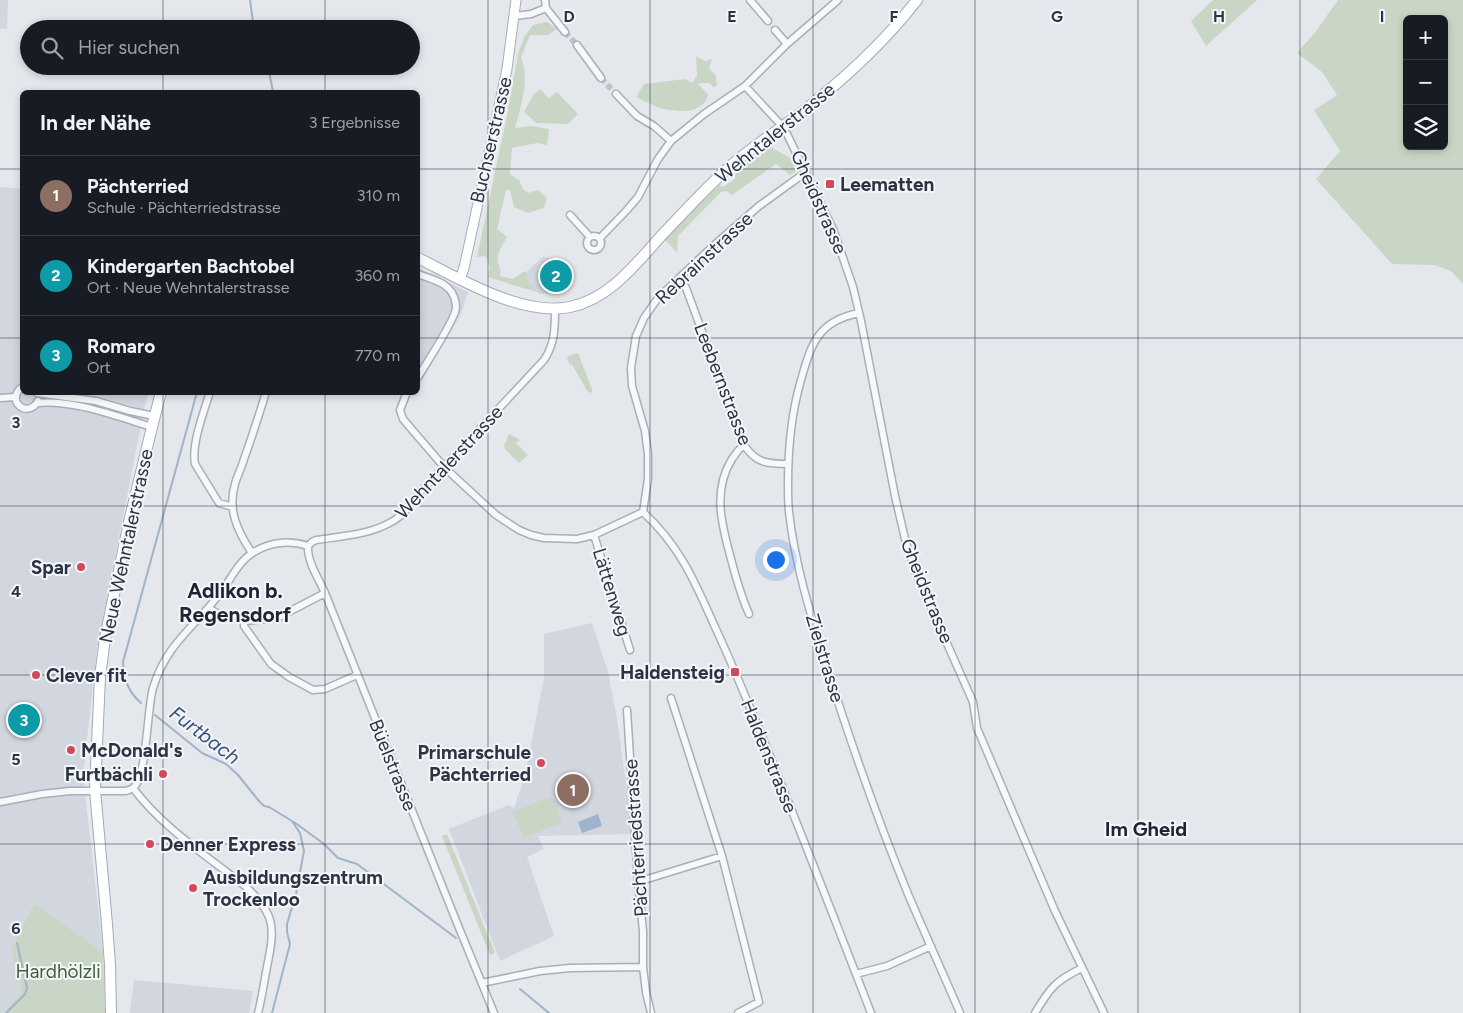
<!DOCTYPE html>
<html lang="de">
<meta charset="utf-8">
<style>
:root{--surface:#171b24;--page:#20242c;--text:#f1f3f6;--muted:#9ea1a6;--line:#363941;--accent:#d1495b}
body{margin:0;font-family:Figtree,sans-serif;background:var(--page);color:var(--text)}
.controls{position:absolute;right:15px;top:15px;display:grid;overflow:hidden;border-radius:8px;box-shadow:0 2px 8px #0003}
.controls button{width:45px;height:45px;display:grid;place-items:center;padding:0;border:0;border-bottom:1px solid var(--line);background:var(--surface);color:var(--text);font:25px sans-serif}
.you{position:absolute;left:775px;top:559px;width:18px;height:18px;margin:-12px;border:4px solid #fff;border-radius:50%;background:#1a73e8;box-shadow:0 0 0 8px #1a73e833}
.badge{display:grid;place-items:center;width:32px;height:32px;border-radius:50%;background:var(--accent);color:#fff;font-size:16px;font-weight:700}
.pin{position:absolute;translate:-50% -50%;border:2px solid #fff;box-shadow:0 1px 5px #0006}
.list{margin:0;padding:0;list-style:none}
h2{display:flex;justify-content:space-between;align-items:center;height:65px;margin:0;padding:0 20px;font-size:21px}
h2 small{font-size:16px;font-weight:400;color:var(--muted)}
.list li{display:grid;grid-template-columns:32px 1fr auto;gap:15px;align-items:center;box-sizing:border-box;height:80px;padding:0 20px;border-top:1px solid var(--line)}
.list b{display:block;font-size:19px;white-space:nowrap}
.list p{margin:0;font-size:16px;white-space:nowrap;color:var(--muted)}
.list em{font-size:16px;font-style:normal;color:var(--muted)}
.icon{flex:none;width:28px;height:28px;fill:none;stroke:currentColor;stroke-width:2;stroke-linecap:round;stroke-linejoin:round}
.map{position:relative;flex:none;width:1463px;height:1013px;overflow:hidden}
.search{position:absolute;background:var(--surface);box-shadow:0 2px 8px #0003;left:20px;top:20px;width:400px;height:55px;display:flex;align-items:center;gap:12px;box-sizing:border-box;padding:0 18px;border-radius:28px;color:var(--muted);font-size:19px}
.panel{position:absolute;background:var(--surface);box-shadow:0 2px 8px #0003;left:20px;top:90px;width:400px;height:305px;border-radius:8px}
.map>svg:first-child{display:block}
.built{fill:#d2d6de}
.green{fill:#c9d6c5;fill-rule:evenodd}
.water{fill:#9fb4cc}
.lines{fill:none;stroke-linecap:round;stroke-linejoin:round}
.stream{stroke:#9fb4cc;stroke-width:2}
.minor-tunnel{stroke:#bfc3cb;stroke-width:6;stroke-dasharray:6 3;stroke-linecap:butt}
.minor-casing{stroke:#a9aeb7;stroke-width:9}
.secondary-casing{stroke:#a9aeb7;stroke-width:11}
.primary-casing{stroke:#a3abb8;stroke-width:12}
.minor{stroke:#f7f8fa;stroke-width:6}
.secondary{stroke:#fff;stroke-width:9}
.primary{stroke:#fff;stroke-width:10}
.grid{fill:none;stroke:#2b3445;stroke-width:1;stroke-opacity:0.55}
.poi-dot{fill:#d1495b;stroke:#f4f6f9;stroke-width:2}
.labels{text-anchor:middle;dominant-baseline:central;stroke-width:4;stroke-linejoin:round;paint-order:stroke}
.street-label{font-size:19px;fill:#2b3445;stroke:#f4f6f9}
.poi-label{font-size:19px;font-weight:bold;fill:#2b3445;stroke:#f4f6f9;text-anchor:start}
.park-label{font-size:19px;fill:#3f6138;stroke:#f4f6f9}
.water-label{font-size:20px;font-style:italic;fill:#34527a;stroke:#f4f6f9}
.neighbourhood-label{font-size:20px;font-weight:bold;fill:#1d2536;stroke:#f4f6f9}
.quarter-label{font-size:21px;font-weight:bold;fill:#1d2536;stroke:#f4f6f9}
.grid-label{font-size:16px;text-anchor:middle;font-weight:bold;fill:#2b3445;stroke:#f4f6f9;stroke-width:4;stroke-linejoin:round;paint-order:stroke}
</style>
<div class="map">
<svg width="1463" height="1013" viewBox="0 0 1463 1013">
<rect width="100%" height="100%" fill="#e4e7ec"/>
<!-- built -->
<path class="built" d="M0 0H8L7 29 0 28Z
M0 187 22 189V392L149 393 145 405 97 648 83 775 103 952 34 903 11 950 22 992 4 1013H0Z
M543 257 561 260 575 276 560 293 539 294 529 282 526 272Z
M418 268 468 292 461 314 418 387Z
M592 623 608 672 617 719 633 834 538 836 544 849 527 857 554 936 500 961 449 829 509 805 514 808 525 776 544 678V634Z
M134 980 253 991 249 1013H130Z"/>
<!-- green -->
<path class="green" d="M1213 0H1257L1206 46 1191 21Z
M1338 0H1463V284L1451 271 1435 265 1392 264 1316 179 1340 151 1314 110 1337 95 1322 72 1297 53 1316 31ZM1407 19H1444V146H1407Z
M547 22 557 29 548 35H530L521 58C530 77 521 108 515 128L531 126 549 129 547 145 537 143 512 148 510 174 519 180 523 189 528 193 538 190 547 198 544 208 528 213 514 207 510 190H506L497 229 507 237C504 243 497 252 498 260 498 266 502 269 500 276L512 279 523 272H526L529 282 538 292 516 286 488 277 490 267 485 256 477 257 507 116 518 54 524 37 533 25Z
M696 56 705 61 712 59 709 68 716 76 717 86 713 87 710 83H700L699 85 708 94C704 116 674 112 657 107 650 104 643 100 636 97L644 84 685 79 692 83 697 76Z
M540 89 549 98 557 92 578 114 568 124 536 123 524 112 533 95Z
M769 146 790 158 796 171 790 175 776 164 732 195 727 191 721 192 678 236 677 252 663 238 719 185 723 187 735 179 736 171Z
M578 353 592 389V393L587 391 572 364 570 365 567 358 569 356Z
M509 434 520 440 516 443 528 455 519 463 506 450 504 446Z
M552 796 563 822 524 838 513 812Z
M447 834 495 953 490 955 442 836Z
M34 903 103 952 105 1013H4L22 992 11 950Z"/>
<!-- water -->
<path class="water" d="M598 814 602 826 582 833 578 822Z"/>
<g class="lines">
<!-- stream -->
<path class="stream" d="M250 0 254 29
M268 66 273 92
M141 703C128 692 124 679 123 662L197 392
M155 715 202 753 226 764 238 775 259 801 264 806 269 807 292 821 300 833 304 851 296 894 287 924V932L290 944 272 1013
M294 822 324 844 338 858 357 864 456 938
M520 989 549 1013
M6 1013 25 994 27 988 17 943"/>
<!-- minor-tunnel -->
<path class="minor-tunnel" d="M565 32 577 45
M601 78 616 94"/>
<!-- minor casing -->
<g class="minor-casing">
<path id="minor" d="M545 0 546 8
M750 0 768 21
M546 8 565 32
M515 16 531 14 546 8
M775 30 787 44
M577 45 601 78
M745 86 782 126 787 134 833 229 853 287 861 321 895 496 906 543 917 576 973 702 977 728 1025 841 1055 911 1104 1013
M616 94 637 116 654 126 671 141
M570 215 590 237
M587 243a7 7 0 1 1 14 0a7 7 0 1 1-14 0Z
M600 238 627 210 638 197 658 159 671 141 704 114 745 86 787 44 838 0
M418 274C428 278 442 281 449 289 454 294 456 301 456 308 455 320 426 364 418 377
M680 278 686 288 744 445C756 463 767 464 788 464
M859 313C818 321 811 344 801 380 791 414 788 450 788 485 788 494 788 503 789 512 795 566 812 619 828 671 852 746 878 821 908 894 925 934 943 973 960 1013
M22 387C5 400 27 420 38 401
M210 392C204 411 191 445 195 464L219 503 233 507
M407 392 400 410 403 419 408 425 445 468 496 515 519 530 531 535 544 538 577 539 594 535 643 512
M37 393 96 401 130 411 154 416
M0 398 16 397
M37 403C71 399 119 417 152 427
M744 445C739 448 736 454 732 459 712 491 722 526 731 559 736 578 741 596 749 614
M643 512C680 546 695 582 715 627 730 659 743 691 757 724 796 820 834 917 871 1013
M643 512 648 479V454L645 431 632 386 631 368 636 336 644 318 658 298 712 247 759 206 806 172
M594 535 630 650
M308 546C307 562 319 579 325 593L457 923 494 1013
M308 546 312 542 316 540C342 536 370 535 393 521 407 513 413 499 424 488 464 446 504 403 544 360 555 344 555 327 555 308
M252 553C238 532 227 510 235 484 237 476 242 467 244 459 252 437 259 415 266 392
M209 608 221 616 230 615 244 621 277 618 325 593
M244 621V626L271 664 289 677 313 690 325 689 357 675
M671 698 722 856 759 1002 738 1013
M627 710 638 881 643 931V967L646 992 651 1013
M133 788C162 827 207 856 245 886 276 915 275 927 267 967 264 982 262 998 258 1013
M0 802 42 794 70 791H126C128 790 131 790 133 788 147 778 147 708 153 688 166 645 192 629 218 596 230 582 237 562 254 552 270 542 290 540 308 546
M638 881 644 880 722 856
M856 974 887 966 931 946
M482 983 540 971 570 968 643 967
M1035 1013C1050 988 1055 981 1082 968"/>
</g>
<!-- secondary casing -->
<g class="secondary-casing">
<path id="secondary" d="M460 279 464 268 507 69 516 0"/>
</g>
<!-- primary casing -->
<g class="primary-casing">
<path id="primary" d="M418 258C460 279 523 317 570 307 609 299 636 264 661 236 682 214 703 191 725 171 747 150 773 134 797 116 841 82 883 44 917 0
M111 1013 110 965 107 924 95 790 100 677 105 638 129 522 152 427 161 392"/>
</g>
<!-- minor -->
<use href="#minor" class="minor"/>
<!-- secondary -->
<use href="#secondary" class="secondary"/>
<!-- primary -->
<use href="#primary" class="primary"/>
</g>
<!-- grid -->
<path class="grid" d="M163 0V29M325 0V29M488 0V1013M650 0V1013M813 0V1013M975 0V1013M1138 0V1013M1300 0V1013M163 66V92M325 66V92M0 169H22M418 169H1463M0 338H22M418 338H1463M163 392V1013M325 392V1013M0 506H1463M0 675H1463M0 844H1463"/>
<!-- markers -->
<g class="poi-dot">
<rect x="825" y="179" width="10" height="10" rx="2.5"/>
<circle cx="81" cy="567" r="5"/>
<rect x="730" y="667" width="10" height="10" rx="2.5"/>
<circle cx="36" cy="675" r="5"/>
<circle cx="71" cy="750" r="5"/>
<circle cx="541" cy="763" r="5"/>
<circle cx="163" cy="774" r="5"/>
<circle cx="150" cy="844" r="5"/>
<circle cx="193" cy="888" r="5"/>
</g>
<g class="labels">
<!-- street labels -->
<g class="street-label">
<text transform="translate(775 133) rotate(-39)">Wehntalerstrasse</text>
<text transform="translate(491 140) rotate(-77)">Buchserstrasse</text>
<text transform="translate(819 202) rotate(66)">Gheidstrasse</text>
<text transform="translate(704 258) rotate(-43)">Rebrainstrasse</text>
<text transform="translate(723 384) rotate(69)">Leebernstrasse</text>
<text transform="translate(449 462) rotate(-47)">Wehntalerstrasse</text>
<text transform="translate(126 546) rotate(-78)">Neue Wehntalerstrasse</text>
<text transform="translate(927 591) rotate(68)">Gheidstrasse</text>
<text transform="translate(612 592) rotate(73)">Lättenweg</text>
<text transform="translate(825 658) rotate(73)">Zielstrasse</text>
<text transform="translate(769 756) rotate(68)">Haldenstrasse</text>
<text transform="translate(393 765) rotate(68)">Büelstrasse</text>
<text transform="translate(636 838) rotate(-94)">Pächterriedstrasse</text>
</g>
<!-- poi labels -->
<g class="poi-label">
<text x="840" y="184">Leematten</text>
<text x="71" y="567" text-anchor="end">Spar</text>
<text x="725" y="672" text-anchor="end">Haldensteig</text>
<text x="46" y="675">Clever fit</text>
<text x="81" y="750">McDonald's</text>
<text x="531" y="752" text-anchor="end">Primarschule<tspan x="531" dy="22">Pächterried</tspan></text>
<text x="153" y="774" text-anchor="end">Furtbächli</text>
<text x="160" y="844">Denner Express</text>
<text x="203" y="877">Ausbildungszentrum<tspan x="203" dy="22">Trockenloo</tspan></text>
</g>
<!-- park labels -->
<g class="park-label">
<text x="58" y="971">Hardhölzli</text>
</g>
<!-- water labels -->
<g class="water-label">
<text transform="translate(205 735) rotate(37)">Furtbach</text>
</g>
<!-- neighbourhood labels -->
<g class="neighbourhood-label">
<text x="1146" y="829">Im Gheid</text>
</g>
<!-- quarter labels -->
<g class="quarter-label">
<text x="235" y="590">Adlikon b.<tspan x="235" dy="24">Regensdorf</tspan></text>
</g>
</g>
<g class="grid-label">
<text x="569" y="22">D</text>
<text x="732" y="22">E</text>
<text x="894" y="22">F</text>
<text x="1057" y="22">G</text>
<text x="1219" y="22">H</text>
<text x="1382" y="22">I</text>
<text x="16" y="428">3</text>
<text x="16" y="597">4</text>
<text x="16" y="765">5</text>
<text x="16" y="934">6</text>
</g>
</svg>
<div class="controls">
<button>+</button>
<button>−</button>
<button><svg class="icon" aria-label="layers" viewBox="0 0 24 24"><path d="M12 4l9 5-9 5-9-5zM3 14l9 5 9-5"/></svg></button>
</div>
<div class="you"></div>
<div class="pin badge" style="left:573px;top:790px;background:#8d6e63">1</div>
<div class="pin badge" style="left:556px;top:276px;background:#0f9aa8">2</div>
<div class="pin badge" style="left:24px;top:720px;background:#0f9aa8">3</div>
<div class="search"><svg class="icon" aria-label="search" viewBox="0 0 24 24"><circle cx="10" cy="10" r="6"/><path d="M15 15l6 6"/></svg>Hier suchen</div>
<section class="panel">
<h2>In der Nähe<small>3 Ergebnisse</small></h2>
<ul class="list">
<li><span class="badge" style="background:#8d6e63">1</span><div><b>Pächterried</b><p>Schule · Pächterriedstrasse</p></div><em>310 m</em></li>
<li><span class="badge" style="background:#0f9aa8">2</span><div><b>Kindergarten Bachtobel</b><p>Ort · Neue Wehntalerstrasse</p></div><em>360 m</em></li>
<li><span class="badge" style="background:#0f9aa8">3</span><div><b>Romaro</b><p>Ort</p></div><em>770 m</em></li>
</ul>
</section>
</div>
